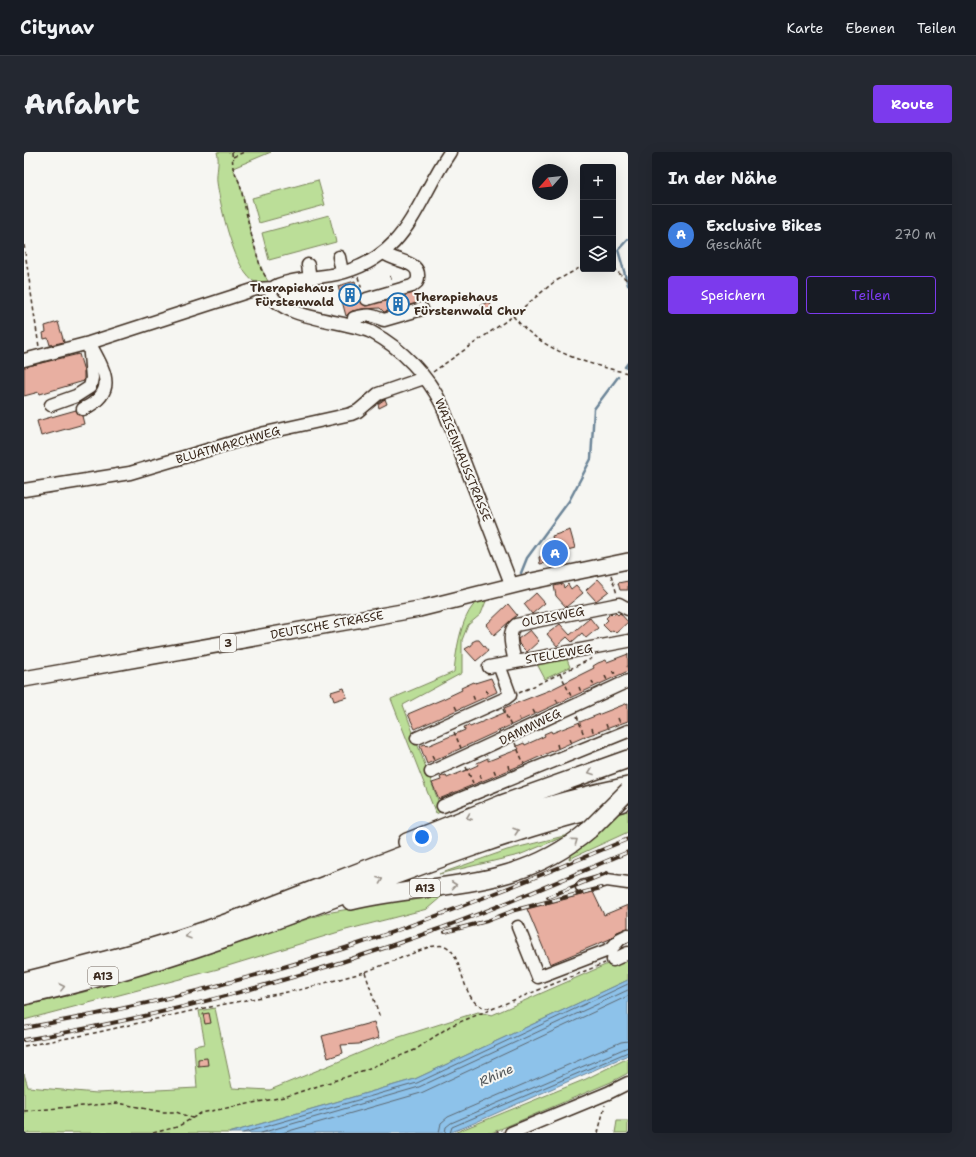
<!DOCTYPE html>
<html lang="de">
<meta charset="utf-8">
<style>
:root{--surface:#171b24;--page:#242831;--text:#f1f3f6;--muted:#9ea1a6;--line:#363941;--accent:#7c3aed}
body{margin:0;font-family:"Shantell Sans",sans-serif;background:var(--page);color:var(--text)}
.controls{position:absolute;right:12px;top:12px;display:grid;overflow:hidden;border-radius:4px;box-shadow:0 4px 16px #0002}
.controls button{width:36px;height:36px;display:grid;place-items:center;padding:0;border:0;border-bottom:1px solid var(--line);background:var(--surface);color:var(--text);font:20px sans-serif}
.compass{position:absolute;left:508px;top:12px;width:36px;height:36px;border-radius:50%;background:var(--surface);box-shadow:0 4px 16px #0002;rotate:243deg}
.you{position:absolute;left:398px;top:685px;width:14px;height:14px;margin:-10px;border:3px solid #fff;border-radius:50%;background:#1a73e8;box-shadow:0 0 0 6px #1a73e833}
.badge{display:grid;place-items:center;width:26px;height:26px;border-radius:50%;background:var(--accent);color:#fff;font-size:13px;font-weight:700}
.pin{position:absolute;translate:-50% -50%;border:2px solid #fff;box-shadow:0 1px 4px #0006}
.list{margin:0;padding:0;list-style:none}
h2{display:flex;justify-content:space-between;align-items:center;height:52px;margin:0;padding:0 16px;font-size:17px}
h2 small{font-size:13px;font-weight:400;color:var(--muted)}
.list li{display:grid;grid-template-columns:26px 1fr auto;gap:12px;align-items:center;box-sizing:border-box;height:60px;padding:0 16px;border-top:1px solid var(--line)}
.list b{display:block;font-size:15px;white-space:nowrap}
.list p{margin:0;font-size:13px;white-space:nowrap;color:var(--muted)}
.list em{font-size:13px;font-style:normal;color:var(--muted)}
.actions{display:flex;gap:8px;padding:12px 16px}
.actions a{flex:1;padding:9px 0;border:1px solid var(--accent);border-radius:4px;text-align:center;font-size:14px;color:var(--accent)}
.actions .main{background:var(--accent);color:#fff}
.icon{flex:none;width:22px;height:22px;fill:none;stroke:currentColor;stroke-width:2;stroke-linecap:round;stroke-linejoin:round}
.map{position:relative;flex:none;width:604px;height:981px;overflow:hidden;border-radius:4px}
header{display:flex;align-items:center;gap:24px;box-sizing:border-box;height:56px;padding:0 20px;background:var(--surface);border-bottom:1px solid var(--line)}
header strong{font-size:19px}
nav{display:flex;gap:22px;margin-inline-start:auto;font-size:14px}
.intro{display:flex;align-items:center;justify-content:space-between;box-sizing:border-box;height:96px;padding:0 24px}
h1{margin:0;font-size:28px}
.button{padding:10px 18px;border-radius:4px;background:var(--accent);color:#fff;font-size:14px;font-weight:700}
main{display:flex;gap:24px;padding:0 24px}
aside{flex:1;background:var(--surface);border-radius:4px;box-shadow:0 4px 16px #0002}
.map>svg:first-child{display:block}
.green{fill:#bbde98;stroke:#7b845b}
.water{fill:#8dc2ea;stroke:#6c8598}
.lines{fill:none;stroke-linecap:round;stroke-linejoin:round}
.shore{stroke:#5c6770;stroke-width:1}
.stream{stroke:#6c8598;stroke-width:2.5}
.building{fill:#e8afa1;stroke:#3b2a1e}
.minor-casing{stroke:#3b2a1e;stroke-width:15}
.major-casing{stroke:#3b2a1e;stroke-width:18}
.highway-casing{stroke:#3b2a1e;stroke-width:20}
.path{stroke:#3b2a1e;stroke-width:1.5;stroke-dasharray:4 3;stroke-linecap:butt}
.minor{stroke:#f6f6f2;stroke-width:12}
.major{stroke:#f6f6f2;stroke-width:15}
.highway{stroke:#f6f6f2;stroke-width:17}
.rail-casing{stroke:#3b2a1e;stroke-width:4}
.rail{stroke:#f6f6f2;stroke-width:2.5;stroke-dasharray:8;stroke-linecap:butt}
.highway-bridge-casing{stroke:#3b2a1e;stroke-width:20;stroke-linecap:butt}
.highway-bridge{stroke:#f6f6f2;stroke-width:17}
.oneway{stroke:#989088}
.labels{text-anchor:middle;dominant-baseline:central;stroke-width:4;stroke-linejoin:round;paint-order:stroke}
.shield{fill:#f6f6f2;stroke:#73675e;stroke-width:1}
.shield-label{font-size:11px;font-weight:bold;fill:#3b2a1e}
.poi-label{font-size:12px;font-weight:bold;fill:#3b2a1e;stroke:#f6f6f2;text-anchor:end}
.street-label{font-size:12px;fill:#3b2a1e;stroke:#f6f6f2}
.water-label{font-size:13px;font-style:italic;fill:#54585b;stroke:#f6f6f2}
</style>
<header>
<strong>Citynav</strong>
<nav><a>Karte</a><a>Ebenen</a><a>Teilen</a></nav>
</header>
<div class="intro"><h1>Anfahrt</h1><a class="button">Route</a></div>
<main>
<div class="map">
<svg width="604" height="981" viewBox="0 0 604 981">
<rect width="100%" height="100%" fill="#f6f6f2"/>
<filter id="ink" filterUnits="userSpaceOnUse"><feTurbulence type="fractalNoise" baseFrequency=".025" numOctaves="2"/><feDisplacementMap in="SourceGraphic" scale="8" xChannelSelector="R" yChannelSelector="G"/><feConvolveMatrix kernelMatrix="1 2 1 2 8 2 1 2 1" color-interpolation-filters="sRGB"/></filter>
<g filter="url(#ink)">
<!-- green -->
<path class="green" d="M193 0H247L209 16C211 22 215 27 216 33 226 66 227 101 245 131 242 131 236 132 233 131 211 124 196 52 193 30 192 20 196 10 193 0Z
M294 28 301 53 235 71 228 46Z
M305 63 312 90 245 108 238 81Z
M464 444 457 462 444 473 438 488V521L379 553 418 659 412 662 367 547 430 520C432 499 438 449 464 444Z
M542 505 546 515 521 527 513 512Z
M604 659V680L545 707 551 696 594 661Z
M544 683 495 703 415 722 483 698Z
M423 740 403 757 318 779 194 817 0 868V854L60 840 302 761Z
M604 803V828L391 927 205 981H0V922L4 935 73 941 173 936 170 894 181 892 175 859 191 856 208 936 246 938 369 887 454 860 468 863Z
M604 906V921L587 930 467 981H430L562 927Z
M593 969H604V981H591Z"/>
<!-- water -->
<path class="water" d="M604 828V903L441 975 425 981H205L391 927Z"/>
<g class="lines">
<!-- shore -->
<path class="shore" d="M219 981 393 931 604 832
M237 981 395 935 604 838
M258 981 397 941 604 844
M415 981 417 971 424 965 597 890 604 889
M421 981 422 975 427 971 604 895
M426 981 428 975 604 900"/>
<!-- stream -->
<path class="stream" d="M604 87 594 98 604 133
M601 215 604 211
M497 421 503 406 545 349 567 307 570 257 594 225"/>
</g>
<!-- building -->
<path class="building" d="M331 129 336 149 341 154 390 141 393 151 360 160 356 156 338 157 328 159 322 164 314 134Z
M465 150 469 157 461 161 457 153Z
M34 170 40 190 26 193 24 186 20 187 19 181 22 180 21 174Z
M55 202 60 219V229L16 242 15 240 0 244V215Z
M361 247 363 252 355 256 354 252Z
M52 258 58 264 60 272 17 284 13 269Z
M546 378 551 396 536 400 537 408 516 412 515 405 519 404 518 398 520 395 530 393 528 384Z
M574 427 585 439 572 449 562 438Z
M604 429V438H596L594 431Z
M539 432 540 436 544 432 547 437 552 433 559 441 542 455 532 444 530 434Z
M512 441 521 451 508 462 500 452Z
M484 452 493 463 470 483 462 473Z
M587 461 589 463 592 461 594 463 596 461 604 470 592 481 589 478 586 480 579 473 584 468 582 466Z
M566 466 574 476 562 486 558 481 548 490 543 485 533 494 523 482 536 472 546 483Z
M506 478 515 489 503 500 495 492 494 487Z
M452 488H455L464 499 452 509 441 497 448 493V490Z
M604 502V519L403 612 396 594 401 592 403 594 441 578 440 575 445 573 446 575 482 560 480 556 526 538 570 516 569 514 574 511 582 508 583 510Z
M467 526 473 540 391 577 384 562 419 547 438 538 437 536 450 530 451 531Z
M320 536 323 545 310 549 307 540Z
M604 551V569L560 585 495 614 415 647 408 631 417 628 416 625 422 623 423 626 445 617 454 613 453 611 464 606V609L495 597 493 594 500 591 501 593 521 584 520 582 527 579 528 581Z
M569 740 580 763 604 753V776L593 780 586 787 526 812 503 757Z
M185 861 187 871 181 872 179 862Z
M350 870 355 886 335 892 317 893 319 901 304 906 298 884Z
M183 906 184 913 174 914V907Z"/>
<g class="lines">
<!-- minor casing -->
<g class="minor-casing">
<path id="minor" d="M426 0C390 53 384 105 313 122 300 125 257 128 249 136L247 141C254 167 328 169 349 181 377 196 404 224 418 253L488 434
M315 105 318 120
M284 113 286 127
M343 147 388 134 393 130C400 108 372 111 360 101
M329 174 330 166C345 162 347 163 360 168L398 157
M0 208 65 191 232 137 249 136
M27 253 52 244 66 235 68 226 65 191
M59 257C92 241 83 223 68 196
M0 338 106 321 241 281 327 262 334 259 354 242 400 226
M491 510C489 499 482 481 492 473L595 452 604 457
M465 515 604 489
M393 586 482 546 486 543 475 513
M407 620 604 529
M419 654 604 579
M558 735 583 728 604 731
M494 775 514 825 587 797 596 787 604 783
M589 808 604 801
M487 981 584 941 604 931"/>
</g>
<!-- major casing -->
<g class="major-casing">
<path id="major" d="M0 527 395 457 503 430 604 409"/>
</g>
<!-- highway casing -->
<g class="highway-casing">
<path id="highway" d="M383 690 478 652 604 607
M327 749C413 729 493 740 565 678
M0 829C68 812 136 795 202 771 335 722 465 662 604 634
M0 844C78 827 155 803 230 776 352 732 470 681 597 651"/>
</g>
<!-- path -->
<path class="path" d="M208 0 209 16 216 32 226 78 237 117 243 127
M209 5 220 0
M0 93 15 195
M589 116 604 129
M366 124 368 130
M334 125 338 138
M489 164C518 199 562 212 604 221
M409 220 489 164 530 130 559 114
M587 423 593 442
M603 514 604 516
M589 518 592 524
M536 521 547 544
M581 524 583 528
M568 529 570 534
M555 535 557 540
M462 538 464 544
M495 541 569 506
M449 544 451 549
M532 547 534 551
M431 554 433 558
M479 557 487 574
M509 558 511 562
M553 564 561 586
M495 565 496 569
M594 566 596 571
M582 572 584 578
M568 576 570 583
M430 580 437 596
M546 587 548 592
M491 591 500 612
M533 592 534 596
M408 604 410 608
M484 613 485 618
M442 615 449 631
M470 618 472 623
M456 623 458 628
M341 820 356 866
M0 894 66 882 176 857 279 837 341 820 405 795C410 794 416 793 421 794 439 801 437 847 457 854 460 856 465 856 469 857
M0 959 94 951 138 960H152L168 966
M129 981 153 975 177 961 260 945 325 924 391 898 426 874 581 811
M471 981 478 978
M574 981 581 953"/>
<!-- minor -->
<use href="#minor" class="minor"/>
<!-- major -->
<use href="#major" class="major"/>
<!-- highway -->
<use href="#highway" class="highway"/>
<!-- rail casing -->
<g class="rail-casing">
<path id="rail" d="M524 745 583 721
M421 780 463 769 491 758 577 736
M0 876C113 856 225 828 334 792 425 761 515 724 604 687
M0 888C139 864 276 827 409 779 475 756 539 727 604 700"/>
</g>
<!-- rail -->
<use href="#rail" class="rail"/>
<!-- highway-bridge casing -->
<g class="highway-bridge-casing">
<path id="highway-bridge" d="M565 678 604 639"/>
</g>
<!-- highway-bridge -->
<use href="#highway-bridge" class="highway-bridge"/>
</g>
<!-- one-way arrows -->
<defs><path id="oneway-chevron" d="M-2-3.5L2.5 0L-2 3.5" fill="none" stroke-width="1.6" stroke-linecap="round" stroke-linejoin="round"/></defs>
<g class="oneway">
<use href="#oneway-chevron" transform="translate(567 620) rotate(160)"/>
<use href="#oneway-chevron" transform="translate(445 665) rotate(159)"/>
<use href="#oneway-chevron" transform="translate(492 679) rotate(-18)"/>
<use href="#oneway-chevron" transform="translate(551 689) rotate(-36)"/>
<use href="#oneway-chevron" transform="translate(356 728) rotate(-21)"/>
<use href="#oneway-chevron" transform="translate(430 733) rotate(-7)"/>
<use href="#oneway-chevron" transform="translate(164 784) rotate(162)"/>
<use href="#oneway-chevron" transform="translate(38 835) rotate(-14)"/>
</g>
</g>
<!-- icons -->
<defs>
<g id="building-ring" transform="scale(1.15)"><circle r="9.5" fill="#f6f6f2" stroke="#1f6fb2" stroke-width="1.5"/><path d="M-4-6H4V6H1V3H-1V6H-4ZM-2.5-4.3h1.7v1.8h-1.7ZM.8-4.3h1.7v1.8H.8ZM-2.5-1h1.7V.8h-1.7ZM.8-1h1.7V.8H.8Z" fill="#1f6fb2"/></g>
</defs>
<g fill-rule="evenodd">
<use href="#building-ring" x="326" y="143"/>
<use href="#building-ring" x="374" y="152"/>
</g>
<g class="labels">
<!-- shield labels -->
<g class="shield">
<rect x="196" y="482" width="16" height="18" rx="3"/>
<rect x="386" y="727" width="30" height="18" rx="3"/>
<rect x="64" y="815" width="30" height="18" rx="3"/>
</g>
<g class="shield-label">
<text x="204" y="491">3</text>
<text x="401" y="736">A13</text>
<text x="79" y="824">A13</text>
</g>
<!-- poi labels -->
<g class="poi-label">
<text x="310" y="136">Therapiehaus<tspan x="310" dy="14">Fürstenwald</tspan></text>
<text x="390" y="145" text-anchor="start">Therapiehaus<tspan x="390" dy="14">Fürstenwald Chur</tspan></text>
</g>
<!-- street labels -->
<g class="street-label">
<text transform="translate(204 293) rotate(-16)">BLUATMARCHWEG</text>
<text transform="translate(439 308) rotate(68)">WAISENHAUSSTRASSE</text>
<text transform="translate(529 465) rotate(-11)">OLDISWEG</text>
<text transform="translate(303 473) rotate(-10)">DEUTSCHE STRASSE</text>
<text transform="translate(535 502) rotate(-10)">STELLEWEG</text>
<text transform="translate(506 575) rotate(-26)">DAMMWEG</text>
</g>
<!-- water labels -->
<g class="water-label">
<text transform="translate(472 923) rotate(-24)">Rhine</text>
</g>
</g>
</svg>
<div class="controls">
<button>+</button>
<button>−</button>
<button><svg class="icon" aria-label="layers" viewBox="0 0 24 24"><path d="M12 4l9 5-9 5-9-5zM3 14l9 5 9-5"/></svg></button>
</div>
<svg class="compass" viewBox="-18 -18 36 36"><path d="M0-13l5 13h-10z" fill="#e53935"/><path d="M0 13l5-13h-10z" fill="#9ea1a6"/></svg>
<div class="you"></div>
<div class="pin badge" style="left:531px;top:401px;background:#3f7fe0">A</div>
</div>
<aside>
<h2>In der Nähe<small></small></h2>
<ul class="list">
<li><span class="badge" style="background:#3f7fe0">A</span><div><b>Exclusive Bikes</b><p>Geschäft</p></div><em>270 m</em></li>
</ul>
<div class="actions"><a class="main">Speichern</a><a>Teilen</a></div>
</aside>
</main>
